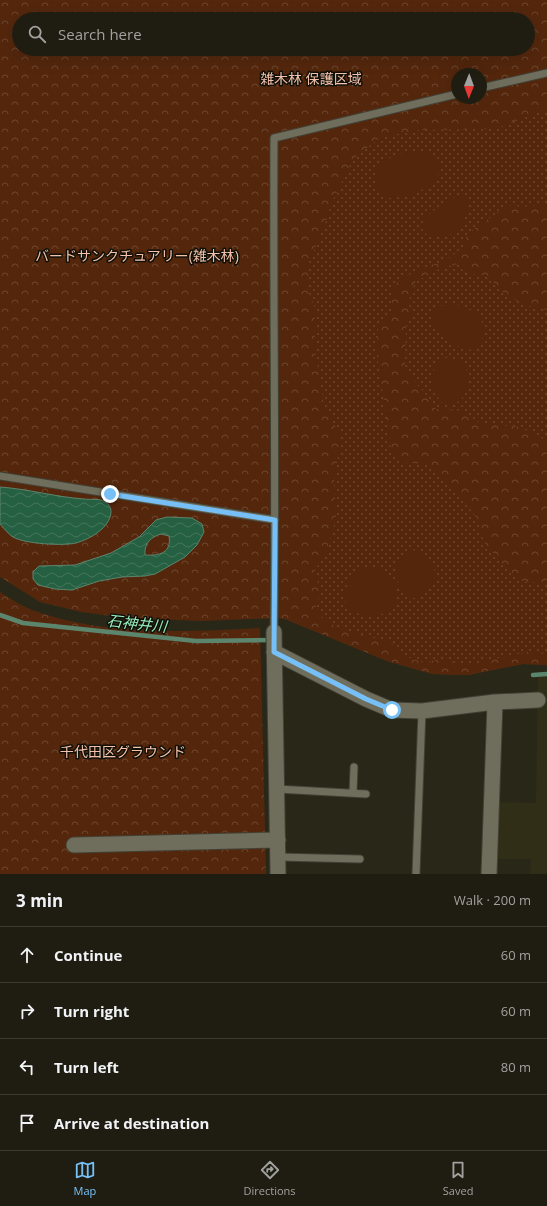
<!DOCTYPE html>
<meta charset="utf-8">
<style>
:root{--surface:#1f1d12;--page:#2c2a20;--text:#f1f3f6;--muted:#a1a29f;--line:#3c3b32;--accent:#76c0f7}
body{margin:0;font-family:"Open Sans","Noto Sans JP",sans-serif;background:var(--page);color:var(--text)}
.compass{position:absolute;left:451px;top:68px;width:36px;height:36px;border-radius:50%;background:var(--surface);box-shadow:0 4px 16px #0002;rotate:181deg}
.stop{position:absolute;width:12px;height:12px;margin:-9px;border:3px solid #76c0f7;border-radius:50%;background:#fff}
.stop.end{background:#76c0f7;border-color:#fff;box-shadow:0 1px 4px #0008}
.list{margin:0;padding:0;list-style:none}
h2{display:flex;justify-content:space-between;align-items:center;height:52px;margin:0;padding:0 16px;font-size:17px}
h2 small{font-size:13px;font-weight:400;color:var(--muted)}
.list li{display:grid;grid-template-columns:26px 1fr auto;gap:12px;align-items:center;box-sizing:border-box;height:56px;padding:0 16px;border-top:1px solid var(--line)}
.list b{display:block;font-size:15px;white-space:nowrap}
.list em{font-size:13px;font-style:normal;color:var(--muted)}
.icon{flex:none;width:22px;height:22px;fill:none;stroke:currentColor;stroke-width:2;stroke-linecap:round;stroke-linejoin:round}
.map{position:relative;flex:none;width:547px;height:874px;overflow:hidden}
.search{position:absolute;background:var(--surface);box-shadow:0 4px 16px #0002;left:12px;right:12px;top:12px;height:44px;display:flex;align-items:center;gap:10px;box-sizing:border-box;padding:0 14px;border-radius:22px;color:var(--muted);font-size:15px}
.sheet{height:276px;background:var(--surface)}
nav{display:flex;justify-content:space-around;align-items:center;box-sizing:border-box;height:56px;border-top:1px solid var(--line);background:var(--surface);font-size:11px;color:var(--muted)}
nav a{display:grid;justify-items:center;gap:2px}
nav .on{color:var(--accent)}
.map>svg:first-child{display:block}
.built{fill:#312e18}
.grass{fill:url(#grass-dots)}
.forest{fill:url(#forest-crowns);fill-rule:evenodd}
.garden{fill:#54270d}
.water{fill:url(#water-waves);stroke:#5c856d;fill-rule:evenodd}
.lines{fill:none;stroke-linecap:round;stroke-linejoin:round}
.stream{stroke:#5c856d;stroke-width:4.5}
.lane-casing{stroke:#424135;stroke-width:9}
.street-casing{stroke:#424135;stroke-width:17}
.lane{stroke:#6f6d5c;stroke-width:7}
.street{stroke:#6f6d5c;stroke-width:15}
.route{stroke:#76c0f7;stroke-width:5}
.labels{text-anchor:middle;dominant-baseline:central;stroke-width:3;stroke-linejoin:round;paint-order:stroke}
.park-label{font-size:14px;fill:#f4c2aa;stroke:#101009}
.water-label{font-size:15px;font-style:italic;fill:#96eebd;stroke:#101009}
</style>
<div class="map">
<svg width="547" height="874" viewBox="0 0 547 874">
<defs>
<pattern id="grass-dots" width="8" height="8" patternUnits="userSpaceOnUse"><rect width="8" height="8" fill="#54270d"/><path d="M2 2h.1M6 6h.1" fill="none" stroke="#6c462f" stroke-width="1.8" stroke-linecap="round"/></pattern>
<pattern id="forest-crowns" width="20" height="18" patternUnits="userSpaceOnUse"><rect width="20" height="18" fill="#54270d"/><path d="M2 6a3 3 0 1 1 6 0M12 15a3 3 0 1 1 6 0" fill="none" stroke="#6c462f"/></pattern>
<pattern id="water-waves" width="16" height="10" patternUnits="userSpaceOnUse"><rect width="16" height="10" fill="#256042"/><path d="M0 5q4-4 8 0t8 0" fill="none" stroke="#44765c"/></pattern>
</defs>
<rect width="100%" height="100%" fill="#292718"/>
<!-- built -->
<path class="built" d="M538 676H547V874H530L531 859H490L492 802 536 803Z"/>
<!-- grass -->
<path class="grass" d="M547 73V665L523 664 468 675 432 674 387 661 285 619 274 138 457 98H481Z"/>
<!-- forest -->
<path class="forest" d="M0 0H547V109L495 129 420 130 381 137 353 159 332 202 324 227 309 262 308 291 315 308V350L324 405 341 437 334 482 336 518 327 552 313 572 322 591 315 605 324 620 346 631 373 638 390 641 401 655 425 663 440 659 464 665 533 651 547 653V665L523 664 468 675 432 674 387 661 285 619 277 618 202 621 127 618 81 612 40 602 0 577ZM19 19H528V49H19ZM457 74H481V98H457Z
M547 204V310L529 306 506 296 487 275 466 274 458 264 441 268 415 282 408 303 413 314 406 326 405 366 415 382 427 396 436 409 459 410 475 421 497 425 520 427 547 441V584L522 581 507 569 484 542 478 520 457 491 426 464 399 462 391 450 375 340 380 323 391 312 393 285 417 270 447 260 464 246 467 234 508 205 522 207Z
M0 592C11 599 23 607 35 611 105 636 187 632 260 628L266 874H0Z"/>
<!-- garden -->
<path class="garden" d="M412 151H427L437 157 440 168 437 180 412 196 388 198 382 195 376 185 375 170C387 157 395 155 412 151Z
M459 196 468 199V210L462 224 450 235 436 237 428 236 422 229 423 219 448 199Z
M445 304H454L480 314C482 324 487 338 478 346 476 347 471 349 469 350 449 345 438 336 431 317L436 309Z
M446 358 456 359 464 364 469 377V385L461 400 454 404 447 405 442 403C430 387 426 369 446 358Z
M411 550C413 550 417 551 420 552 430 556 438 571 434 581 430 588 424 593 419 598H410C408 594 404 591 401 588 391 573 394 557 411 550Z
M362 568 377 569 387 572C390 578 396 585 397 591 403 627 330 622 347 586 352 576 353 574 362 568Z"/>
<!-- water -->
<path class="water" d="M0 487C28 489 56 497 84 499 91 500 100 498 105 502 109 504 111 508 111 512 110 528 90 539 76 543 63 546 25 544 13 537 8 534 4 528 0 524Z
M167 517 192 518 202 524 204 532 197 545 185 557 155 574 145 576 122 577 99 581 72 590 55 589 38 585 33 579V572L39 566 75 565 111 553 139 537 156 520ZM161 534 169 536C172 553 159 556 145 555 144 543 151 537 161 534Z"/>
<g class="lines">
<!-- stream -->
<path class="stream" d="M0 615 23 623 196 641 273 640
M533 675 547 674"/>
<!-- lane casing -->
<g class="lane-casing">
<path id="lane" d="M481 88 547 73
M0 476 275 520
M274 632C276 467 273 303 274 138L457 94
M277 789 366 794
M353 793 354 767
M278 857 360 859
M416 874 422 711"/>
</g>
<!-- street casing -->
<g class="street-casing">
<path id="street" d="M274 632 278 874
M274 652 366 699 392 710 422 711 495 702 538 700
M74 845 278 840
M489 874 495 702"/>
</g>
<!-- lane -->
<use href="#lane" class="lane"/>
<!-- street -->
<use href="#street" class="street"/>
</g>
<g class="lines">
<!-- route -->
<path class="route" d="M110 494 275 520 274 652 366 699 392 710"/>
</g>
<g class="labels">
<!-- park labels -->
<g class="park-label">
<text x="311" y="78">雑木林 保護区域</text>
<text x="137" y="255">バードサンクチュアリー(雑木林)</text>
<text x="123" y="751">千代田区グラウンド</text>
</g>
<!-- water labels -->
<g class="water-label">
<text transform="translate(137 623) rotate(6)">石神井川</text>
</g>
</g>
</svg>
<svg class="compass" viewBox="-18 -18 36 36"><path d="M0-13l5 13h-10z" fill="#e53935"/><path d="M0 13l5-13h-10z" fill="#a1a29f"/></svg>
<div class="stop" style="left:392px;top:710px"></div>
<div class="stop end" style="left:110px;top:494px"></div>
<div class="search"><svg class="icon" aria-label="search" viewBox="0 0 24 24"><circle cx="10" cy="10" r="6"/><path d="M15 15l6 6"/></svg>Search here</div>
</div>
<section class="sheet">
<h2>3 min<small>Walk · 200 m</small></h2>
<ul class="list">
<li><svg class="icon" aria-label="ahead" viewBox="0 0 24 24"><path d="M12 20V5M6 11l6-6 6 6"/></svg><div><b>Continue</b></div><em>60 m</em></li>
<li><svg class="icon" aria-label="right" viewBox="0 0 24 24"><path d="M7 20v-9h11M14 6l5 5-5 5"/></svg><div><b>Turn right</b></div><em>60 m</em></li>
<li><svg class="icon" aria-label="left" viewBox="0 0 24 24"><path d="M17 20v-9H6M10 6l-5 5 5 5"/></svg><div><b>Turn left</b></div><em>80 m</em></li>
<li><svg class="icon" aria-label="arrive" viewBox="0 0 24 24"><path d="M6 21V4h12l-3 4 3 4H6"/></svg><div><b>Arrive at destination</b></div></li>
</ul>
</section>
<nav>
<a class="on"><svg class="icon" aria-label="map" viewBox="0 0 24 24"><path d="M3 6l6-2 6 2 6-2v14l-6 2-6-2-6 2zM9 4v14M15 6v14"/></svg>Map</a>
<a><svg class="icon" aria-label="directions" viewBox="0 0 24 24"><path d="M12 3l9 9-9 9-9-9zM9 14v-3h6M13 9l2 2-2 2"/></svg>Directions</a>
<a><svg class="icon" aria-label="saved" viewBox="0 0 24 24"><path d="M7 4h10v16l-5-4-5 4z"/></svg>Saved</a>
</nav>
